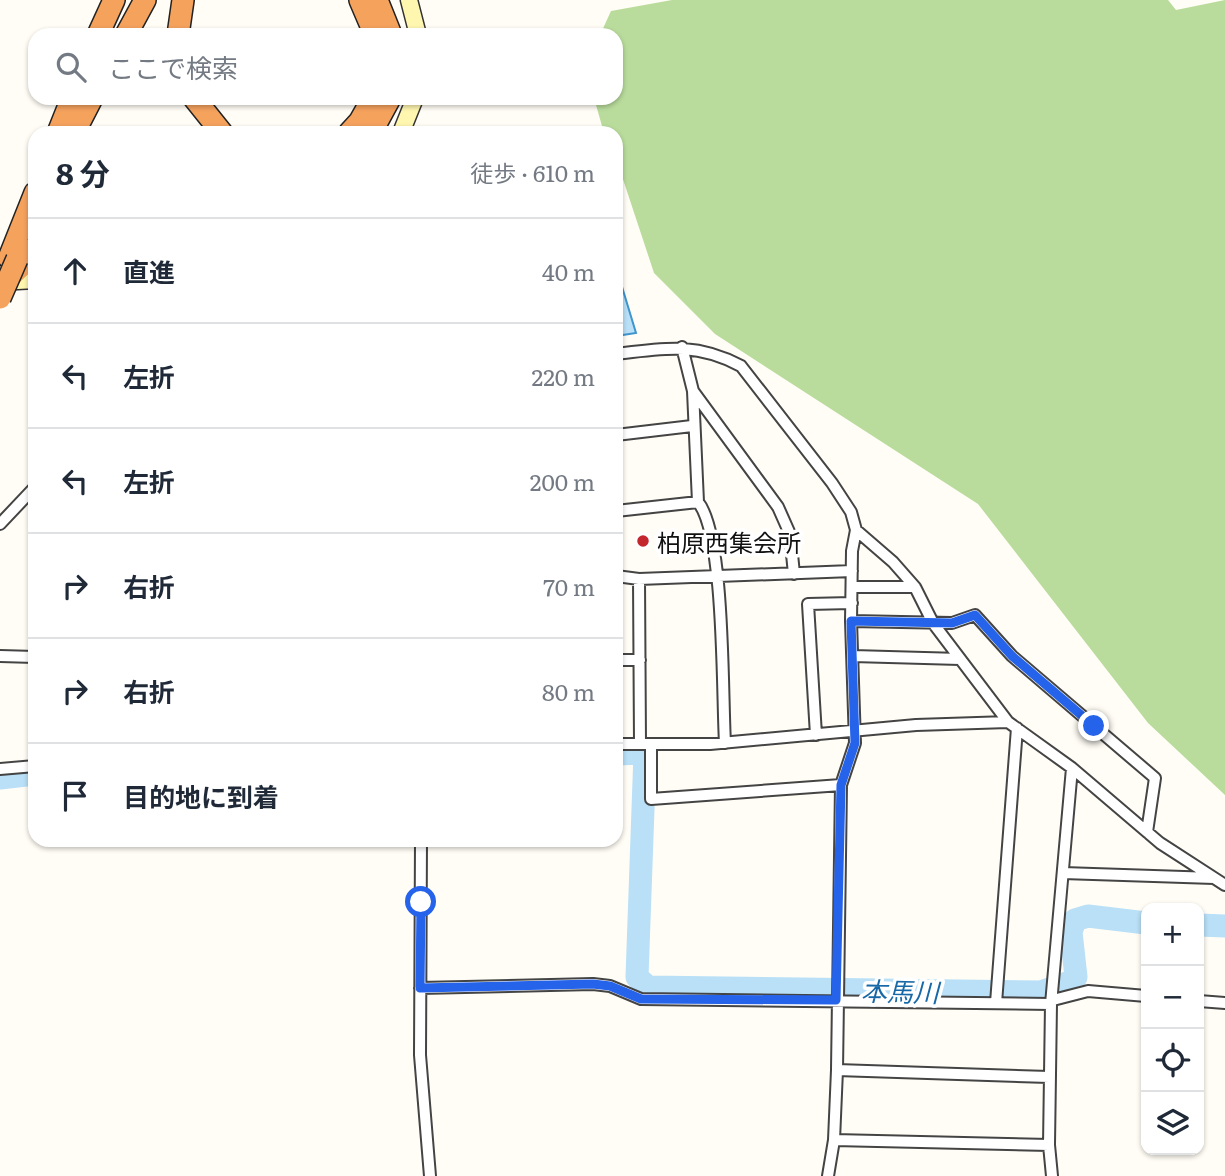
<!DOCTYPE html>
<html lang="ja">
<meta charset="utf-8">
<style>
:root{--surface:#fff;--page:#f2f2f3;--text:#1f2937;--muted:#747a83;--line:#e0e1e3}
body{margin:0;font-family:Literata,"Noto Sans JP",serif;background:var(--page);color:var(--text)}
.controls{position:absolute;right:21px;bottom:21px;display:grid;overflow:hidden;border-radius:14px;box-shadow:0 2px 5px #0004}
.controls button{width:63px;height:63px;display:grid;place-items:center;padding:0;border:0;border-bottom:2px solid var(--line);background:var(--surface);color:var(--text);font:35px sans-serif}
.stop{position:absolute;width:21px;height:21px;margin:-16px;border:5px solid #2563eb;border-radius:50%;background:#fff}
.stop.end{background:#2563eb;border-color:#fff;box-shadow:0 2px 7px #0008}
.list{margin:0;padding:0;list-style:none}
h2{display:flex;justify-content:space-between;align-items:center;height:91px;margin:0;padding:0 28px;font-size:30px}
h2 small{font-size:23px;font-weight:400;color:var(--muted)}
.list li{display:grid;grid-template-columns:46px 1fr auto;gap:21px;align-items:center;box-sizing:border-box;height:105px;padding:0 28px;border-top:2px solid var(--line)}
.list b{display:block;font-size:26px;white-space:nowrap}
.list em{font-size:23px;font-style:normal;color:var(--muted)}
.icon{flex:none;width:38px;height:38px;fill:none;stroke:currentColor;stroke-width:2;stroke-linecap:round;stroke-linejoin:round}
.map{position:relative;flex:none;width:1225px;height:1176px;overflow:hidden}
.search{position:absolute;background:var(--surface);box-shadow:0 2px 5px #0004;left:28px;top:28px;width:595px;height:77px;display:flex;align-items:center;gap:18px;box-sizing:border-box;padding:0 24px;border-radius:21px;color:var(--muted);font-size:26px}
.panel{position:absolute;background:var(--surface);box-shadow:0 2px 5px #0004;left:28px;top:126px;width:595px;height:721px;border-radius:21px}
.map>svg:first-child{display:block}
.forest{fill:#b9dc9c}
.water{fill:#b9e0f7;stroke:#3f96cf;stroke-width:2}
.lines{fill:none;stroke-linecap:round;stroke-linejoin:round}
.river{stroke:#b9e0f7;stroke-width:23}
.minor-casing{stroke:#444;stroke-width:14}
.secondary-casing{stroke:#333;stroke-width:19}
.motorway-casing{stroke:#222;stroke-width:24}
.minor{stroke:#fff;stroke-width:10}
.secondary{stroke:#fff6b0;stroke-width:16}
.motorway{stroke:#f5a25d;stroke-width:21}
.motorway-bridge-casing{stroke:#222;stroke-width:24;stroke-linecap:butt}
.motorway-bridge{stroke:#f5a25d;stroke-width:21}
.route{stroke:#2563eb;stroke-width:9}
.poi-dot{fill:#c4262e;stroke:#fff;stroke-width:2.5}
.labels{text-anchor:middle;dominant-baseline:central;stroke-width:7;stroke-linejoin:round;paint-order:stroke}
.poi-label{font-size:24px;fill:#111;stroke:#fff;text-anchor:start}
.water-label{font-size:26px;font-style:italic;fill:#1768a6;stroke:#fff}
</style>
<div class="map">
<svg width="1225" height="1176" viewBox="0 0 1225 1176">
<rect width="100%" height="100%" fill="#fffdf5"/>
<!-- forest -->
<path class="forest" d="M672 0H1168L1176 10 1225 0V795L1148 723 978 504 715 334 654 273 616 158V133H604L594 98H616V35H600L611 11Z"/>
<!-- water -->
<path class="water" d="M616 267 636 333 616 336Z"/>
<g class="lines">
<!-- river -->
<path class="river" d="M616 754 645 753 637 977 648 987 1041 992 1073 981 1076 977 1071 932 1075 920 1088 916 1146 923
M0 778 35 774
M1199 925 1225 926"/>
<!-- minor casing -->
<g class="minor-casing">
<path id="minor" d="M682 347 693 391 698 502C725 535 722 693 725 743
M616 354C664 348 697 342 741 366L832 483 851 512 856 530 852 551 851 621 855 743 841 785 837 1070 834 1140 828 1176
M693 391 778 507 790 534 794 574
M616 435 692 426
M616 511 698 502
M0 524 35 487
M856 530 893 562 915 587 933 623 1008 722
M616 576 639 579 852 571
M639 579 640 744
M853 587H915
M851 621 952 623 975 615 1012 656 1155 778 1147 832
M0 656 35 657
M853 656 960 659
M616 660H640
M816 735 808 604 852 603
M616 744H710L916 725 1008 722 1072 768 1160 843 1225 885
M651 745V799L841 785
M0 769 35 766
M421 840 420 1055 430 1176
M1063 873 1214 878
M420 988 593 984 610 986 641 999 1051 1004
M1053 1000 1088 991 1146 996
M1199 1001 1225 1003
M996 1003 1017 728
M837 1070 1049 1077
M834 1140 1049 1145
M1052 1176 1049 1145 1051 1004 1072 768"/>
</g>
<!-- secondary casing -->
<g class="secondary-casing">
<path id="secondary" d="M409 0 418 35
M401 133 415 98
M0 282 35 280"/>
</g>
<!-- motorway casing -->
<g class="motorway-casing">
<path id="motorway" d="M360 0 375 35
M377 0 391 35
M98 35 114 0
M126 35 145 0
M178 35 183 0
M194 98 222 133
M58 133 72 98
M74 133 92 98
M349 133 360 121 373 98
M371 133 390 98
M9 258 35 193
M9 278 30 258 35 247"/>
</g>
<!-- minor -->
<use href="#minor" class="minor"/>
<!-- secondary -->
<use href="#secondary" class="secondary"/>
<!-- motorway -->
<use href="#motorway" class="motorway"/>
<!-- motorway-bridge casing -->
<g class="motorway-bridge-casing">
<path id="motorway-bridge" d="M0 298 17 259"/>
</g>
<!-- motorway-bridge -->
<use href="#motorway-bridge" class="motorway-bridge"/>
</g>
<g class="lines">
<!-- route -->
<path class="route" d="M421 902 420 988 593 984 610 986 641 999 836 1000 841 785 855 743 851 621 952 623 975 615 1012 656 1094 726"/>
</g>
<!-- markers -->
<circle class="poi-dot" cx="643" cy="541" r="7"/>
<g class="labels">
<!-- poi labels -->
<g class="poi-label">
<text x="657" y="541">柏原西集会所</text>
</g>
<!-- water labels -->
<g class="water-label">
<text transform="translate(900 990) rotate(1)">本馬川</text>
</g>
</g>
</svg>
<div class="controls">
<button>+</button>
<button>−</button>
<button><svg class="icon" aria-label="locate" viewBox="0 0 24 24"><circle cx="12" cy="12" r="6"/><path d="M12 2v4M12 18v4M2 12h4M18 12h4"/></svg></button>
<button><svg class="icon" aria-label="layers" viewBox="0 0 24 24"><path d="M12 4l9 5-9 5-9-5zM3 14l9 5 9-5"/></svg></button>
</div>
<div class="stop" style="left:421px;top:902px"></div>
<div class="stop end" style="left:1094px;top:726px"></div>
<div class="search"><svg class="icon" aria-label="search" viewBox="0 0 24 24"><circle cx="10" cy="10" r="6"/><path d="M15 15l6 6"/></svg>ここで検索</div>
<section class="panel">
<h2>8 分<small>徒歩 · 610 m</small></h2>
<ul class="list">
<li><svg class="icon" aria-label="ahead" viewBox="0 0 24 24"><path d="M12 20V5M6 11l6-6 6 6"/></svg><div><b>直進</b></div><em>40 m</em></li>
<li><svg class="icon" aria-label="left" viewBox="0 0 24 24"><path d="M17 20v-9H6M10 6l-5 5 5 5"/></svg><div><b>左折</b></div><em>220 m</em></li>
<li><svg class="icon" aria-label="left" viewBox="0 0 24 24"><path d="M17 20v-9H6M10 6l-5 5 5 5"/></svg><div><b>左折</b></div><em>200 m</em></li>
<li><svg class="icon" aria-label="right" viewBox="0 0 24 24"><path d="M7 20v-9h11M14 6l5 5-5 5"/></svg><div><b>右折</b></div><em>70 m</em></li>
<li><svg class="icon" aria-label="right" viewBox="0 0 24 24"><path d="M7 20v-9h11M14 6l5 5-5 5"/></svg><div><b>右折</b></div><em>80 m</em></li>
<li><svg class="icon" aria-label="arrive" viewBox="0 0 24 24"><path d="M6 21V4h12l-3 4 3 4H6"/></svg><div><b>目的地に到着</b></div></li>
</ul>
</section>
</div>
